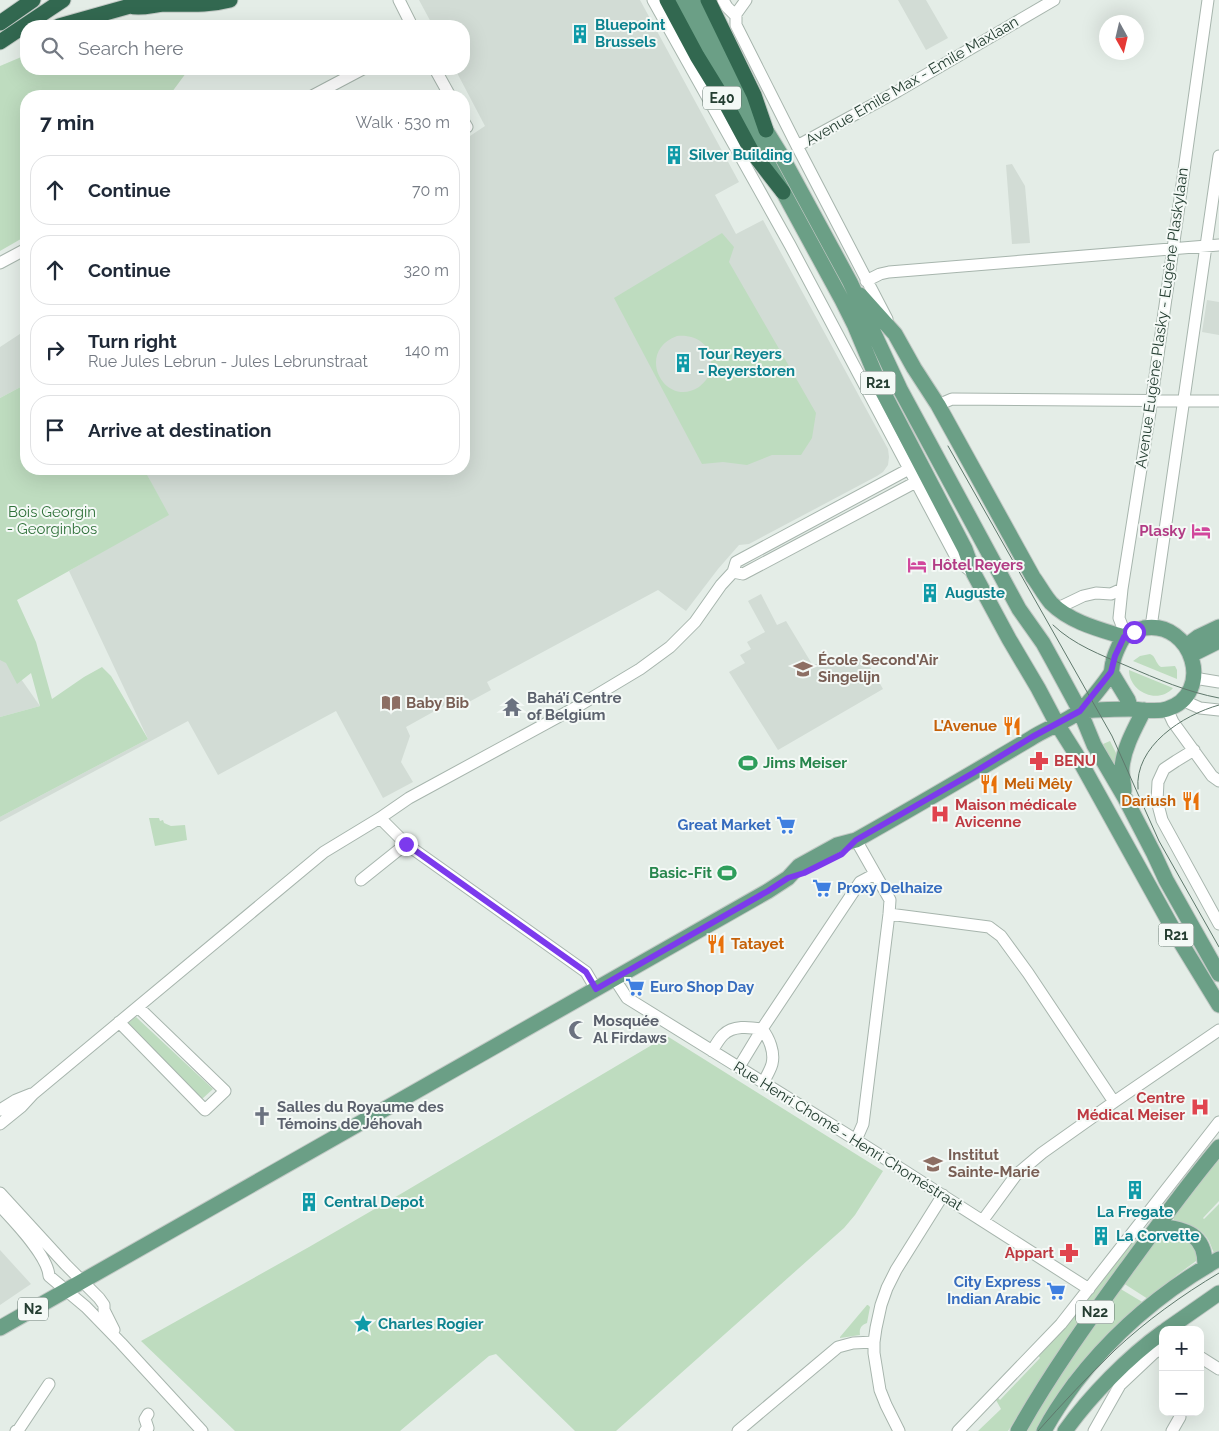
<!DOCTYPE html>
<meta charset="utf-8">
<style>
:root{--surface:#fff;--page:#f6f6f7;--text:#1f2937;--muted:#747a83;--line:#e0e1e3}
body{margin:0;font-family:Raleway,sans-serif;background:var(--page);color:var(--text)}
.controls{position:absolute;right:15px;bottom:15px;display:grid;overflow:hidden;border-radius:10px;box-shadow:0 5px 20px #0002}
.controls button{width:45px;height:45px;display:grid;place-items:center;padding:0;border:0;border-bottom:1px solid var(--line);background:var(--surface);color:var(--text);font:25px sans-serif}
.compass{position:absolute;left:1099px;top:15px;width:45px;height:45px;border-radius:50%;background:var(--surface);box-shadow:0 5px 20px #0002;rotate:172deg}
.stop{position:absolute;width:15px;height:15px;margin:-11px;border:4px solid #7c3aed;border-radius:50%;background:#fff}
.stop.end{background:#7c3aed;border-color:#fff;box-shadow:0 1px 5px #0008}
.list{margin:0;padding:0;list-style:none}
h2{display:flex;justify-content:space-between;align-items:center;height:65px;margin:0;padding:0 20px;font-size:21px}
h2 small{font-size:16px;font-weight:400;color:var(--muted)}
.list li{display:grid;grid-template-columns:32px 1fr auto;gap:15px;align-items:center;box-sizing:border-box;height:70px;margin:0 10px 10px;padding:0 10px;border:1px solid var(--line);border-radius:20px}
.list b{display:block;font-size:19px;white-space:nowrap}
.list p{margin:0;font-size:16px;white-space:nowrap;color:var(--muted)}
.list em{font-size:16px;font-style:normal;color:var(--muted)}
.icon{flex:none;width:28px;height:28px;fill:none;stroke:currentColor;stroke-width:2;stroke-linecap:round;stroke-linejoin:round}
.map{position:relative;flex:none;width:1219px;height:1431px;overflow:hidden}
.search{position:absolute;background:var(--surface);box-shadow:0 5px 20px #0002;left:20px;top:20px;width:450px;height:55px;display:flex;align-items:center;gap:12px;box-sizing:border-box;padding:0 18px;border-radius:20px;color:var(--muted);font-size:19px}
.panel{position:absolute;background:var(--surface);box-shadow:0 5px 20px #0002;left:20px;top:90px;width:450px;height:385px;border-radius:20px}
.map>svg:first-child{display:block}
.built{fill:#d2dcd5}
.green{fill:#bedcbf;fill-rule:evenodd}
.lines{fill:none;stroke-linecap:round;stroke-linejoin:round}
.minor-casing{stroke:#a7b5ad;stroke-width:13}
.major-casing{stroke:#c2c9c5;stroke-width:17}
.highway-casing{stroke:#c2c9c5;stroke-width:17}
.minor{stroke:#fff;stroke-width:11}
.major{stroke:#6b9f86;stroke-width:15}
.highway{stroke:#326850;stroke-width:15}
.tram{stroke:#5f786c;stroke-width:1}
.route{stroke:#7c3aed;stroke-width:6}
.labels{text-anchor:middle;dominant-baseline:central;stroke-width:4;stroke-linejoin:round;paint-order:stroke}
.shield{fill:#f4f9f6;stroke:#62756c;stroke-width:1}
.shield-label{font-size:14px;font-weight:bold;fill:#243d31}
.culture-label{font-size:15px;font-weight:bold;fill:#0d838f;stroke:#f4f9f6;text-anchor:start}
.street-label{font-size:15px;fill:#243d31;stroke:#f4f9f6}
.park-label{font-size:15px;fill:#31723b;stroke:#f4f9f6}
.hotel-label{font-size:15px;font-weight:bold;fill:#b23c85;stroke:#f4f9f6;text-anchor:end}
.education-label{font-size:15px;font-weight:bold;fill:#785e54;stroke:#f4f9f6;text-anchor:start}
.worship-label{font-size:15px;font-weight:bold;fill:#5b616d;stroke:#f4f9f6;text-anchor:start}
.food-label{font-size:15px;font-weight:bold;fill:#c56008;stroke:#f4f9f6;text-anchor:end}
.health-label{font-size:15px;font-weight:bold;fill:#be3a42;stroke:#f4f9f6;text-anchor:start}
.leisure-label{font-size:15px;font-weight:bold;fill:#27864d;stroke:#f4f9f6;text-anchor:start}
.shop-label{font-size:15px;font-weight:bold;fill:#366cbe;stroke:#f4f9f6;text-anchor:end}
</style>
<div class="map">
<svg width="1219" height="1431" viewBox="0 0 1219 1431">
<rect width="100%" height="100%" fill="#e4ede7"/>
<!-- built -->
<path class="built" d="M419 0H640L739 182 715 195 736 234 763 220 888 449 889 457 888 465 883 472 877 476 749 544 739 545 718 569 686 611 658 590 487 682 491 690 456 709 451 702 406 727 410 736 401 762 413 782 383 798 336 711 218 775 188 721 0 822V817L148 739 69 571 124 539 168 515 144 469H464V140L485 126 455 69H464V26H433Z
M898 0H926L948 38 926 50Z
M1012 164 1025 186 1030 243 1012 244 1006 165Z
M1207 300 1219 302V335L1202 332Z
M26 330V384L0 398V347Z
M761 594 777 625 786 621 812 664H822L865 658 883 689 778 750 729 672 745 663 740 655 751 649 747 642 765 632 748 601Z
M0 649 40 706 0 717Z
M0 1250 31 1284 0 1305Z"/>
<!-- green -->
<path class="green" d="M139 20 155 26H105H107Z
M26 55V69H189L169 96H26V236L0 251V66Z
M722 233 734 247 729 262 816 413 812 438 801 455H772L747 465 723 462 702 464 614 298ZM677 336C697 334 714 346 711 368 710 376 705 382 699 387 665 409 634 352 677 336Z
M26 384V469H144L169 515 17 600 36 642 52 699 84 677 102 667 111 676 148 739 0 817V717L40 706 31 673 17 684 6 663 0 660V398Z
M1150 654C1156 656 1155 663 1161 667L1175 666 1177 670V679L1133 661 1140 656Z
M1129 670 1173 688C1158 705 1129 692 1129 670Z
M1110 741 1119 759 1115 768 1103 744Z
M149 818H159L160 821 163 820 164 823 171 826 185 825 187 840 155 846Z
M136 1017 213 1089 202 1099 128 1023Z
M667 1036 883 1171 855 1215 844 1228 616 1431H575L496 1354 489 1356 400 1431H235L141 1341 309 1247 404 1192Z
M1219 1157V1201L1203 1218 1204 1219 1219 1204V1252L1214 1253C1212 1249 1211 1245 1209 1241 1202 1228 1188 1223 1174 1220L1173 1217Z
M1145 1232 1074 1328 1008 1431H978L1001 1409 996 1400 998 1398 1000 1400 1040 1358 1038 1355 1127 1248Z
M1168 1234H1175L1192 1242 1198 1257 1196 1261 1177 1275 1148 1299 1123 1283 1156 1239Z
M1119 1288 1144 1303 1037 1431H1026L1083 1340Z
M867 1305H868L870 1307 867 1323C861 1325 859 1329 860 1335L840 1338V1337Z"/>
<g class="lines">
<!-- minor casing -->
<g class="minor-casing">
<path id="minor" d="M399 0 412 26
M653 0 790 245 958 561 973 573
M723 0 727 7 734 14H736
M746 0 736 14V25L797 146 887 319
M435 69 450 96
M312 96 363 69
M464 122 467 127
M797 146 898 91 1054 0
M0 263 26 249
M866 281 880 274 889 272 1219 245
M938 405 952 399 1219 401
M733 572 743 574 916 482
M1058 608 1083 596 1096 593 1111 594 1122 589
M1151 627 1219 156
M1126 636 1119 618 1122 589 1150 412 1208 0
M1194 678 1219 682
M1182 700 1200 708 1219 710
M1167 709 1173 722 1212 776 1219 781
M1194 750 1176 761 1164 769 1158 782 1157 801 1162 820 1219 924
M380 818 406 844 586 972 596 989
M361 880 406 844
M889 914 989 927 1001 936 1028 973 1114 1102
M614 978 627 998 856 1140 1089 1289
M119 1022 205 1110 225 1091 138 1007
M712 1051C715 1046 719 1039 723 1035 733 1025 749 1027 762 1029 769 1038 775 1052 772 1064 770 1071 766 1077 763 1083
M739 1067 762 1029 860 882 875 874
M0 1110 16 1100 31 1094
M0 1124 21 1107 33 1094 324 852 380 818 409 798 580 705 640 669 670 647 695 622 721 585 733 572 736 562 909 469
M856 1140 863 1124 889 914 890 900 856 840
M0 1193 66 1265 99 1298 104 1305V1310L114 1330
M0 1206C14 1221 48 1256 49 1276L86 1307 121 1343 202 1431
M983 1220 1016 1175 1042 1153 1114 1102 1219 1030
M1200 1357 1219 1369
M16 1431 19 1429 49 1384
M145 1431 148 1428 145 1419 148 1414
M738 1431 838 1347 853 1343 874 1342
M899 1431 886 1405 880 1390 874 1353V1342L876 1328 881 1305 887 1288 896 1270 943 1195
M958 1431 1061 1324 1219 1122
M1094 1431 1120 1385 1154 1353 1163 1348
M1172 1431 1180 1417"/>
</g>
<!-- major casing -->
<g class="major-casing">
<path id="major" d="M679 0 842 300 855 326 881 388 965 549 974 574 1009 639 1038 688 1057 724 1076 754 1178 938 1219 1005
M694 0 746 98 781 155 850 282 900 389 1019 609 1043 643 1054 663 1080 711 1094 745 1125 798 1154 854 1166 880 1219 974
M860 295 895 334 914 368 938 405 1033 577C1039 585 1044 595 1051 603 1070 622 1098 629 1124 637
M1186 646 1198 637 1219 627
M1191 655 1219 641
M1111 672 1128 700 1131 709
M1124 791C1124 783 1121 775 1122 767 1124 747 1135 728 1144 710
M1158 1226C1186 1229 1206 1234 1205 1267
M0 1328 768 891 788 878 799 866 837 845 856 840C915 807 972 773 1030 739 1045 729 1066 722 1080 711 1087 705 1106 681 1111 673 1112 670 1112 665 1113 662 1114 656 1120 642 1124 637 1128 633 1138 630 1144 628 1193 620 1215 694 1167 709 1155 713 1141 709 1129 709 1113 709 1096 710 1080 711
M1166 1330 1219 1293
M1018 1431C1050 1374 1088 1321 1126 1269 1156 1228 1186 1186 1219 1147
M1044 1431C1053 1414 1064 1398 1075 1383 1115 1331 1162 1291 1219 1259
M1065 1431C1090 1396 1128 1357 1163 1332"/>
</g>
<!-- highway casing -->
<g class="highway-casing">
<path id="highway" d="M667 0 697 56 724 100 752 152 783 192
M708 0 754 95 766 130
M130 6C141 9 152 5 164 4 188 4 207 6 230 0
M0 23 33 0
M59 26 130 6 137 0
M0 42 63 0"/>
</g>
<!-- minor -->
<use href="#minor" class="minor"/>
<!-- major -->
<use href="#major" class="major"/>
<!-- highway -->
<use href="#highway" class="highway"/>
<!-- tram -->
<path class="tram" d="M948 446 1112 736 1159 841 1219 947
M1053 625C1074 645 1101 655 1127 666 1157 679 1187 692 1219 698
M1138 789C1134 746 1183 715 1219 705
M1038 1431C1063 1403 1088 1376 1115 1350 1146 1321 1182 1295 1219 1273"/>
</g>
<g class="lines">
<!-- route -->
<path class="route" d="M406 844 586 972 596 989 768 891 788 878 804 873 842 854 856 840 973 773 1032 737 1080 711 1111 672 1115 656 1124 637 1134 632"/>
</g>
<!-- icons -->
<defs>
<g id="building-bare" transform="scale(1.5)"><path d="M-4-6H4V6H1V3H-1V6H-4ZM-2.5-4.3h1.7v1.8h-1.7ZM.8-4.3h1.7v1.8H.8ZM-2.5-1h1.7V.8h-1.7ZM.8-1h1.7V.8H.8Z" fill="#0f9aa8" stroke="#f4f9f6" stroke-width="2.5" paint-order="stroke"/></g>
<g id="hotel-bare" transform="scale(1.5)"><path d="M-6-4.5h1.5V1H6V5H4.5V3h-9V5H-6ZM-4 0a1.8 1.8 0 1 1 3.6 0ZM.5 0V-2.5h3Q6-2.5 6 0Z" fill="#d1479c" stroke="#f4f9f6" stroke-width="2.5" paint-order="stroke"/></g>
<g id="school-bare" transform="scale(1.5)"><path d="M0-5L7-2L0 1L-7-2ZM-4 1L0 2.5L4 1V4Q0 6-4 4Z" fill="#8d6e63" stroke="#f4f9f6" stroke-width="2.5" paint-order="stroke"/></g>
<g id="library-bare" transform="scale(1.5)"><path d="M-6-4Q-3-5.5-.7-3.5V5Q-3 3-6 4ZM6-4Q3-5.5 .7-3.5V5Q3 3 6 4Z" fill="#8d6e63" stroke="#f4f9f6" stroke-width="2.5" paint-order="stroke"/></g>
<g id="temple-bare" transform="scale(1.5)"><path d="M0-6L5-2H3V0L6.5 2.5H4V6H1.5V3h-3V6H-4V2.5H-6.5L-3 0V-2H-5Z" fill="#6b7280" stroke="#f4f9f6" stroke-width="2.5" paint-order="stroke"/></g>
<g id="restaurant-bare" transform="scale(1.5)"><path d="M-5-6h1v4h1v-4h1v4h1v-4h1v5L-1.5 .5V6h-2V.5L-5-1ZM5-6V6H3V1.5H1.5Q1.5-4 5-6Z" fill="#e8710a" stroke="#f4f9f6" stroke-width="2.5" paint-order="stroke"/></g>
<g id="pharmacy-bare" transform="scale(1.5)"><path d="M-2-6h4v4h4v4h-4v4h-4v-4h-4v-4h4Z" fill="#e0444e" stroke="#f4f9f6" stroke-width="2.5" paint-order="stroke"/></g>
<g id="stadium-bare" transform="scale(1.5)"><path d="M0-5a6.5 5 0 1 0 0 10a6.5 5 0 1 0 0-10ZM-3.5-1.8h7v3.6h-7Z" fill="#2e9e5b" stroke="#f4f9f6" stroke-width="2.5" paint-order="stroke"/></g>
<g id="hospital-bare" transform="scale(1.5)"><path d="M-5-5h3v3.5h4V-5h3V5h-3V1.5h-4V5h-3Z" fill="#e0444e" stroke="#f4f9f6" stroke-width="2.5" paint-order="stroke"/></g>
<g id="supermarket-bare" transform="scale(1.5)"><path d="M-6-5.5h2.5l.6 2H6L4.5 2H-2.5L-4.4-4H-6ZM-1.5 3.2a1.3 1.3 0 1 0 .1 0ZM3 3.2a1.3 1.3 0 1 0 .1 0Z" fill="#3f7fe0" stroke="#f4f9f6" stroke-width="2.5" paint-order="stroke"/></g>
<g id="mosque-bare" transform="scale(1.5)"><path d="M3.5-4.9A6 6 0 1 0 3.5 4.9A5 5 0 1 1 3.5-4.9Z" fill="#6b7280" stroke="#f4f9f6" stroke-width="2.5" paint-order="stroke"/></g>
<g id="church-bare" transform="scale(1.5)"><path d="M-1.2-6h2.4v3.5h3.3v2.4h-3.3V6h-2.4V-.1h-3.3v-2.4h3.3Z" fill="#6b7280" stroke="#f4f9f6" stroke-width="2.5" paint-order="stroke"/></g>
<g id="sight-bare" transform="scale(1.5)"><path d="M0-6L1.8-2.2L6-1.7L2.9 1.2L3.7 5.4L0 3.3L-3.7 5.4L-2.9 1.2L-6-1.7L-1.8-2.2Z" fill="#0f9aa8" stroke="#f4f9f6" stroke-width="2.5" paint-order="stroke"/></g>
</defs>
<g fill-rule="evenodd">
<use href="#building-bare" x="580" y="34"/>
<use href="#building-bare" x="674" y="155"/>
<use href="#building-bare" x="683" y="363"/>
<use href="#hotel-bare" x="1201" y="531"/>
<use href="#hotel-bare" x="917" y="565"/>
<use href="#building-bare" x="930" y="593"/>
<use href="#school-bare" x="803" y="669"/>
<use href="#library-bare" x="391" y="703"/>
<use href="#temple-bare" x="512" y="707"/>
<use href="#restaurant-bare" x="1012" y="726"/>
<use href="#pharmacy-bare" x="1039" y="761"/>
<use href="#stadium-bare" x="748" y="763"/>
<use href="#restaurant-bare" x="989" y="784"/>
<use href="#restaurant-bare" x="1191" y="801"/>
<use href="#hospital-bare" x="940" y="814"/>
<use href="#supermarket-bare" x="786" y="825"/>
<use href="#stadium-bare" x="727" y="873"/>
<use href="#supermarket-bare" x="822" y="888"/>
<use href="#restaurant-bare" x="716" y="944"/>
<use href="#supermarket-bare" x="635" y="987"/>
<use href="#mosque-bare" x="578" y="1030"/>
<use href="#hospital-bare" x="1200" y="1107"/>
<use href="#church-bare" x="262" y="1116"/>
<use href="#school-bare" x="933" y="1164"/>
<use href="#building-bare" x="1135" y="1190"/>
<use href="#building-bare" x="309" y="1202"/>
<use href="#building-bare" x="1101" y="1236"/>
<use href="#pharmacy-bare" x="1069" y="1253"/>
<use href="#supermarket-bare" x="1056" y="1291"/>
<use href="#sight-bare" x="363" y="1324"/>
</g>
<g class="labels">
<!-- shield labels -->
<g class="shield">
<rect x="703" y="86.5" width="38" height="23" rx="4"/>
<rect x="860.5" y="371.5" width="35" height="23" rx="4"/>
<rect x="1158.5" y="923.5" width="35" height="23" rx="4"/>
<rect x="18" y="1297.5" width="30" height="23" rx="4"/>
<rect x="1076" y="1300.5" width="38" height="23" rx="4"/>
</g>
<g class="shield-label">
<text x="722" y="98">E40</text>
<text x="878" y="383">R21</text>
<text x="1176" y="935">R21</text>
<text x="33" y="1309">N2</text>
<text x="1095" y="1312">N22</text>
</g>
<!-- culture labels -->
<g class="culture-label">
<text x="595" y="25">Bluepoint<tspan x="595" dy="17">Brussels</tspan></text>
<text x="689" y="155">Silver Building</text>
<text x="698" y="354">Tour Reyers<tspan x="698" dy="17">- Reyerstoren</tspan></text>
<text x="945" y="593">Auguste</text>
<text x="324" y="1202">Central Depot</text>
<text x="1135" y="1212" text-anchor="middle">La Fregate</text>
<text x="1116" y="1236">La Corvette</text>
<text x="378" y="1324">Charles Rogier</text>
</g>
<!-- street labels -->
<g class="street-label">
<text transform="translate(912 81) rotate(-30)">Avenue Emile Max - Emile Maxlaan</text>
<text transform="translate(1162 318) rotate(-82)">Avenue Eugène Plasky - Eugène Plaskylaan</text>
<text transform="translate(848 1136) rotate(32)">Rue Henri Chomé - Henri Choméstraat</text>
</g>
<!-- park labels -->
<g class="park-label">
<text x="52" y="512">Bois Georgin<tspan x="52" dy="17">- Georginbos</tspan></text>
</g>
<!-- hotel labels -->
<g class="hotel-label">
<text x="1186" y="531">Plasky</text>
<text x="932" y="565" text-anchor="start">Hôtel Reyers</text>
</g>
<!-- education labels -->
<g class="education-label">
<text x="818" y="660">École Second'Air<tspan x="818" dy="17">Singelijn</tspan></text>
<text x="406" y="703">Baby Bib</text>
<text x="948" y="1155">Institut<tspan x="948" dy="17">Sainte-Marie</tspan></text>
</g>
<!-- worship labels -->
<g class="worship-label">
<text x="527" y="698">Bahá’í Centre<tspan x="527" dy="17">of Belgium</tspan></text>
<text x="593" y="1021">Mosquée<tspan x="593" dy="17">Al Firdaws</tspan></text>
<text x="277" y="1107">Salles du Royaume des<tspan x="277" dy="17">Témoins de Jéhovah</tspan></text>
</g>
<!-- food labels -->
<g class="food-label">
<text x="997" y="726">L'Avenue</text>
<text x="1004" y="784" text-anchor="start">Meli Mêly</text>
<text x="1176" y="801">Dariush</text>
<text x="731" y="944" text-anchor="start">Tatayet</text>
</g>
<!-- health labels -->
<g class="health-label">
<text x="1054" y="761">BENU</text>
<text x="955" y="805">Maison médicale<tspan x="955" dy="17">Avicenne</tspan></text>
<text x="1185" y="1098" text-anchor="end">Centre<tspan x="1185" dy="17">Médical Meiser</tspan></text>
<text x="1054" y="1253" text-anchor="end">Appart</text>
</g>
<!-- leisure labels -->
<g class="leisure-label">
<text x="763" y="763">Jims Meiser</text>
<text x="712" y="873" text-anchor="end">Basic-Fit</text>
</g>
<!-- shop labels -->
<g class="shop-label">
<text x="771" y="825">Great Market</text>
<text x="837" y="888" text-anchor="start">Proxy Delhaize</text>
<text x="650" y="987" text-anchor="start">Euro Shop Day</text>
<text x="1041" y="1282">City Express<tspan x="1041" dy="17">Indian Arabic</tspan></text>
</g>
</g>
</svg>
<div class="controls">
<button>+</button>
<button>−</button>
</div>
<svg class="compass" viewBox="-18 -18 36 36"><path d="M0-13l5 13h-10z" fill="#e53935"/><path d="M0 13l5-13h-10z" fill="#747a83"/></svg>
<div class="stop" style="left:1134px;top:632px"></div>
<div class="stop end" style="left:406px;top:844px"></div>
<div class="search"><svg class="icon" aria-label="search" viewBox="0 0 24 24"><circle cx="10" cy="10" r="6"/><path d="M15 15l6 6"/></svg>Search here</div>
<section class="panel">
<h2>7 min<small>Walk · 530 m</small></h2>
<ul class="list">
<li><svg class="icon" aria-label="ahead" viewBox="0 0 24 24"><path d="M12 20V5M6 11l6-6 6 6"/></svg><div><b>Continue</b></div><em>70 m</em></li>
<li><svg class="icon" aria-label="ahead" viewBox="0 0 24 24"><path d="M12 20V5M6 11l6-6 6 6"/></svg><div><b>Continue</b></div><em>320 m</em></li>
<li><svg class="icon" aria-label="right" viewBox="0 0 24 24"><path d="M7 20v-9h11M14 6l5 5-5 5"/></svg><div><b>Turn right</b><p>Rue Jules Lebrun - Jules Lebrunstraat</p></div><em>140 m</em></li>
<li><svg class="icon" aria-label="arrive" viewBox="0 0 24 24"><path d="M6 21V4h12l-3 4 3 4H6"/></svg><div><b>Arrive at destination</b></div></li>
</ul>
</section>
</div>
